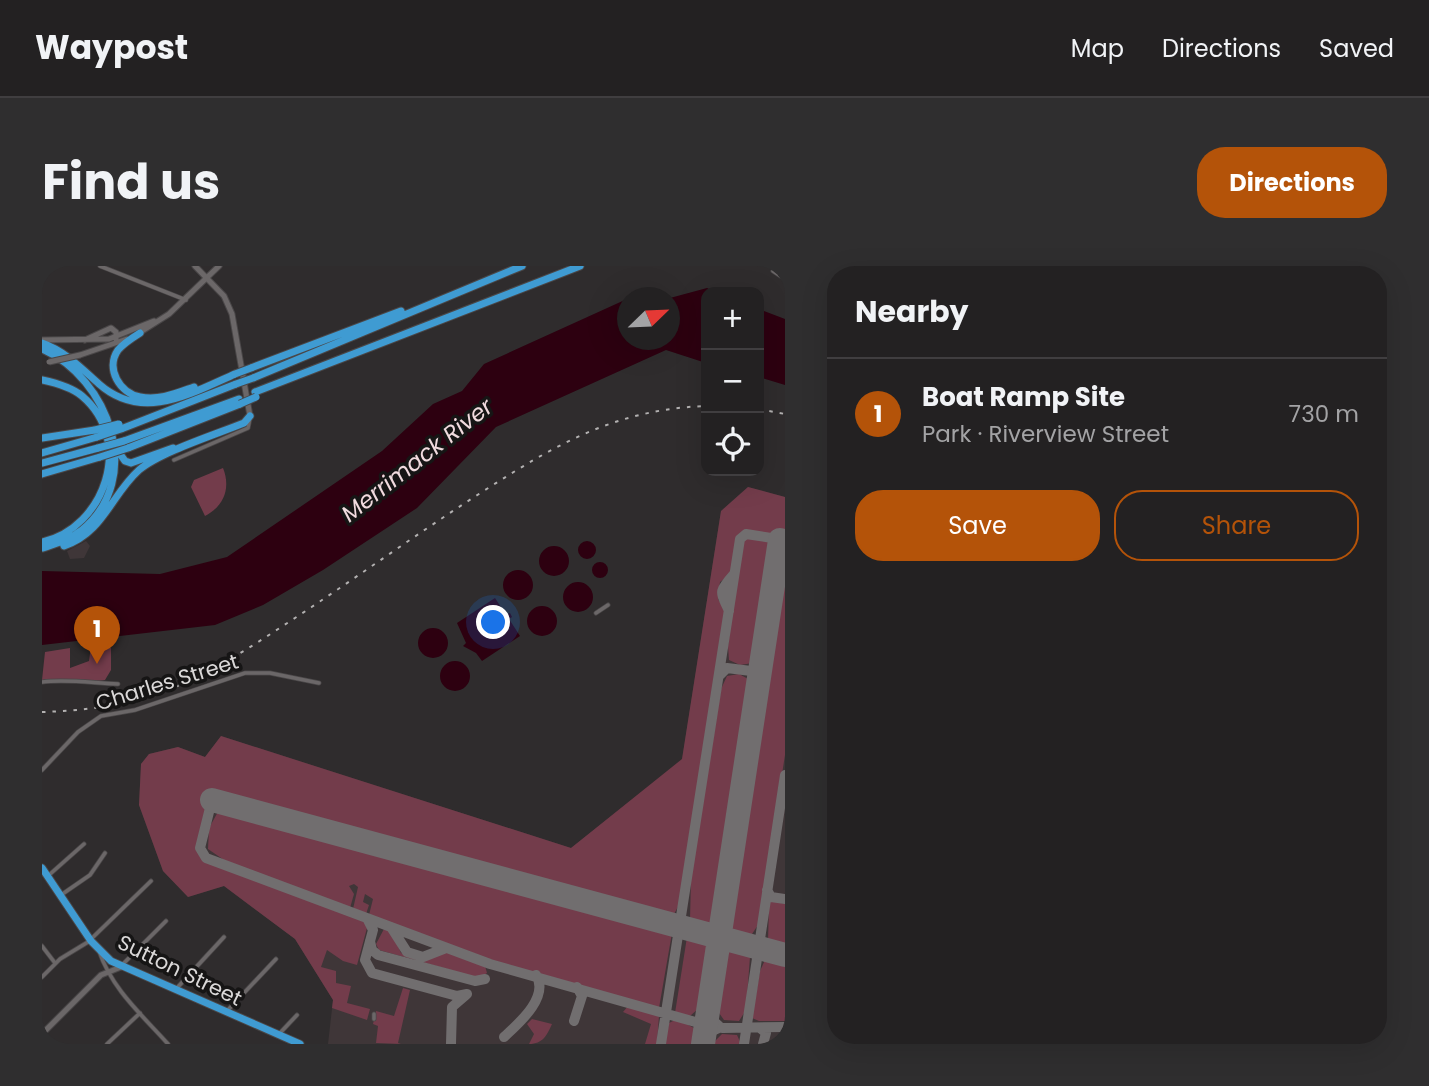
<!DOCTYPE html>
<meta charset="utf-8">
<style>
:root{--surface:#232122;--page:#2f2e2f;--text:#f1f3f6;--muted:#a3a3a5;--line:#403e40;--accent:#b45309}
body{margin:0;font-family:Poppins,sans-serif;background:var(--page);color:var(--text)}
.controls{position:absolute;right:21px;top:21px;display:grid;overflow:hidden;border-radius:14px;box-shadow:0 7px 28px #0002}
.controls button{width:63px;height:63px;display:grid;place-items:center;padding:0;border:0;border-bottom:2px solid var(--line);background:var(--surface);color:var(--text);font:35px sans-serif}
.compass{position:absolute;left:575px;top:21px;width:63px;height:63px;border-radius:50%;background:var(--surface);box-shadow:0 7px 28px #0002;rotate:67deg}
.you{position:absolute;left:452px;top:357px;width:24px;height:24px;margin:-18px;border:5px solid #fff;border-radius:50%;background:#1a73e8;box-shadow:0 0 0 10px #1a73e833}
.badge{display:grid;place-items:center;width:46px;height:46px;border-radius:50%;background:var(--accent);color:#fff;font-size:23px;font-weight:700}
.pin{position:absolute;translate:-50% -58px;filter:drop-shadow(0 2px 4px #0008)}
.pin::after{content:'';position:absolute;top:37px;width:24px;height:21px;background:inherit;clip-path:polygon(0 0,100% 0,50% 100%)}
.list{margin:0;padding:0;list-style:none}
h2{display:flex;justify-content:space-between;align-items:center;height:91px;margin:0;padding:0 28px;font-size:30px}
h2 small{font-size:23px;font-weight:400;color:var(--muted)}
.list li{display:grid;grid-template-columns:46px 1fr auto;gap:21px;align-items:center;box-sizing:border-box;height:112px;padding:0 28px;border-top:2px solid var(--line)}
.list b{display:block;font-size:26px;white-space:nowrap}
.list p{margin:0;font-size:23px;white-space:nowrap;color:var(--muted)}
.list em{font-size:23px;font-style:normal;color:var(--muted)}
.actions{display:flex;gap:14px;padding:21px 28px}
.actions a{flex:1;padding:16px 0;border:2px solid var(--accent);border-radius:28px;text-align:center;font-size:24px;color:var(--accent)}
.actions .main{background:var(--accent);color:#fff}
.icon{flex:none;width:38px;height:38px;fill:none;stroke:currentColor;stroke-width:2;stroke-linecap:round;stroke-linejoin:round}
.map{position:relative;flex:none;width:743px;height:778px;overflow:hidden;border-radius:28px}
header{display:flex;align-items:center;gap:42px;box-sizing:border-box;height:98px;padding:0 35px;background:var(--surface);border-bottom:2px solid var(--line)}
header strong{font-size:33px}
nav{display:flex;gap:38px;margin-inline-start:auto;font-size:24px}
.intro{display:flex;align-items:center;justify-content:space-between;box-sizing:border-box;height:168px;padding:0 42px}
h1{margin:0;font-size:49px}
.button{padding:18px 32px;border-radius:28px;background:var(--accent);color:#fff;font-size:24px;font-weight:700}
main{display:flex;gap:42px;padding:0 42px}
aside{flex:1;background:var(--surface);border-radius:28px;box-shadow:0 7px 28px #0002}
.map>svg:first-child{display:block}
.built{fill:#3f3638}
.green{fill:#733c4b}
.water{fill:#2d0010}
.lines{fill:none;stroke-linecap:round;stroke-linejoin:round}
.taxiway{stroke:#716e6f;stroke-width:10}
.runway{stroke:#716e6f;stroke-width:24}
.street-casing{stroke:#4a4748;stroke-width:5}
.secondary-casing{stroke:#4a4748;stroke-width:7}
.highway-casing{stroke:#4a4748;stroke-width:9}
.street{stroke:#6b6768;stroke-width:3.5}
.secondary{stroke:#6b6768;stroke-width:5}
.highway{stroke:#3f9bd2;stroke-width:7}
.rail{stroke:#b3b1b1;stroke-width:2;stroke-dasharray:3.5 7;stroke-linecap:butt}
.secondary-bridge-casing{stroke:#4a4748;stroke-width:7;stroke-linecap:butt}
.highway-bridge-casing{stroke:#4a4748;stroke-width:9;stroke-linecap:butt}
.secondary-bridge{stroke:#6b6768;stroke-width:5}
.highway-bridge{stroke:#3f9bd2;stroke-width:7}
.labels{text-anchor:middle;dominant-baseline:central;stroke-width:7;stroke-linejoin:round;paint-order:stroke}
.street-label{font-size:21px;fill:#dad8d8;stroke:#161515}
.water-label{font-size:23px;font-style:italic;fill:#f1dbdf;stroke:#161515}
</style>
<header>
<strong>Waypost</strong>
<nav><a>Map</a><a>Directions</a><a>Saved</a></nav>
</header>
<div class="intro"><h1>Find us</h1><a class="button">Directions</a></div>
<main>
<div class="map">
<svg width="743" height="778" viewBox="0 0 743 778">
<rect width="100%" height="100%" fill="#2f2c2d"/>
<!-- built -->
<path class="built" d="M706 221 743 231V778H286L291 734 253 673 182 620 146 631 121 605 97 539 99 498 107 488 136 481 163 491 179 470 529 582 640 494 679 245Z
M44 275 48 280 42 292 28 293 25 285Z"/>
<!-- green -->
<path class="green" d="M181 202C189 222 182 240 163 250L149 221 152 214Z
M706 221 743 231V271L706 266 697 268 689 308 678 316 676 333 683 344 638 637 631 650 170 525 155 581 159 591 323 656 325 662 315 699 301 695 285 684 279 701 294 705V717L309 720 305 737 328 743 325 754 290 742 291 734 253 673 182 620 146 631 121 605 97 539 99 498 107 488 136 481 163 491 179 470 529 582 640 493 679 245Z
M711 272 729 277 711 397 698 399 687 394 686 380 699 281 703 273Z
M743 298V489L719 644 716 659 708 671 687 665Z
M49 380 69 382V404L63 414C42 418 22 411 0 414L3 386 28 382V402L47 395Z
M697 408 708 414 670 661 648 654 649 612 679 423 685 410Z
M177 544 630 667 617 742 445 693 327 649 331 633 323 628 321 636 327 639 324 648 311 643 316 621 312 618 307 620 312 628 308 642 182 594 166 583 167 562Z
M731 635 743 638V680L726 676 727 636Z
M342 663 349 664 359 687 380 694 404 685 443 700 445 707 437 712 337 684 334 678Z
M645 671 668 677 657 742 648 750 633 747Z
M685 683 708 691 704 744 697 755 682 754 675 744Z
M723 694 743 698V755H717L710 752 718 705Z
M361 722 368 724 356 777 359 778 334 777 336 760 331 758 334 745 352 750Z
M587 739 617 750 615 778H603L609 758 581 746Z
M490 753 510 758C505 769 501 778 487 778L492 768 485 758Z
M635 753 652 762V778H623L627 757Z
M680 768 695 769 699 778H670Z"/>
<!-- water -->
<path class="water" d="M665 22 673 26H664V97L624 84 454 161 375 242 281 304 221 339 173 359 0 379V305L118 308 185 291 340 185 391 138 420 125 442 98 585 33 586 74H628V32Z
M717 43 743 53V119L717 111Z
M536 284a9 9 0 1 1 18 0a9 9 0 1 1-18 0Z
M497 295a15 15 0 1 1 30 0a15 15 0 1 1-30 0Z
M550 304a8 8 0 1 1 16 0a8 8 0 1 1-16 0Z
M461 319a15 15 0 1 1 30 0a15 15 0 1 1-30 0Z
M521 331a15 15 0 1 1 30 0a15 15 0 1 1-30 0Z
M453 332 464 349 468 347 470 351 467 353 478 370 440 395 434 387 421 380 424 377 415 357Z
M485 355a15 15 0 1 1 30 0a15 15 0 1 1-30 0Z
M376 377a15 15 0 1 1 30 0a15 15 0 1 1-30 0Z
M398 410a15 15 0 1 1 30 0a15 15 0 1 1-30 0Z"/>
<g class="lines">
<!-- taxiway -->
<path class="taxiway" d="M687 345C678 325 676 326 692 308
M677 410 685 402 709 405
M711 450 716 414 709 405 718 399 724 364
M170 534 158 582 164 592 448 698 664 759 681 762 743 761
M725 624 729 631 743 633
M325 652 331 664 323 694 330 707 415 730 425 728
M349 661 365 686 381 691 404 682
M328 675 330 684 336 689 433 715 443 713
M694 676 710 679 718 672 721 681 736 687
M668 736V752L677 760
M532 755 540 730 535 721
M718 762 724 767 721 778
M462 771C476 758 508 731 494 709
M661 777 668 766 677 762
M409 778 410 741 424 729
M619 778 698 273 704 268 743 274
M702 778 743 509"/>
<!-- runway -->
<path class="runway" d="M170 534 743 689
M661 778 738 274"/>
<!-- street casing -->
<g class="street-casing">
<path id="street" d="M58 0 144 34
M731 5 743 13
M132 194 206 162 208 152
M554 347 566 339
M0 416C25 413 50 417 76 418
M0 504 36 466 59 450 93 444 203 407H228L277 417
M7 609 42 578
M19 629 48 609 63 587
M0 680 13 697
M57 685C70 723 99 748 126 778
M80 699 124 655
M0 711 18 693 46 676 109 615
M134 723 182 671
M185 745 234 693
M332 753V748
M237 768 255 749
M65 778 98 747"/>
</g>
<!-- secondary casing -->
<g class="secondary-casing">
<path id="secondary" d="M153 0 182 30 190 48 208 150
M97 67 127 48 177 0
M0 74 67 73 112 55
M43 74 69 62 74 66V73
M38 89 85 73
M0 768 59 709 79 701"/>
</g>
<!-- highway casing -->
<g class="highway-casing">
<path id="highway" d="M98 67C90 72 82 77 76 84 63 103 78 127 98 131 117 135 135 127 152 121
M0 77C23 85 39 102 57 118 100 156 148 128 193 108
M0 83C67 112 103 212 40 264 29 273 15 277 1 282
M209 102 359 45
M211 112 480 0
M0 114C14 117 29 121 40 130 93 175 63 262 0 276
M213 126 538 0
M79 163 194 118
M0 172 53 164
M82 175 197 133
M73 181 83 195 89 197 131 182
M86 182 198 138
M0 187 55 171
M0 197 56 182
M0 208 58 191
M22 280C61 267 69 229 97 204 118 186 175 168 202 157L208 150
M0 602 49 675 69 695 258 778"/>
</g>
<!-- street -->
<use href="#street" class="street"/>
<!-- secondary -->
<use href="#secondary" class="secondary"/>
<!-- highway -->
<use href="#highway" class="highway"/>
<!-- rail -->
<path class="rail" d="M717 143 743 148
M0 446C35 445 71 441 105 431 158 415 204 384 250 354 314 312 376 267 440 226 513 179 574 143 664 140"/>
<!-- secondary-bridge casing -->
<g class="secondary-bridge-casing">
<path id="secondary-bridge" d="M7 96 38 89"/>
</g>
<!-- highway-bridge casing -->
<g class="highway-bridge-casing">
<path id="highway-bridge" d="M193 108 209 102
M194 118 211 112
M198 138 214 131
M53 164 77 158
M55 171 79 163
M56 182 82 175
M58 191 86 182"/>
</g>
<!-- secondary-bridge -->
<use href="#secondary-bridge" class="secondary-bridge"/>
<!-- highway-bridge -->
<use href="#highway-bridge" class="highway-bridge"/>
</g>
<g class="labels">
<!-- street labels -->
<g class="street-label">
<text transform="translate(125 416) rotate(-17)">Charles Street</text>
<text transform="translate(138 704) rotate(26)">Sutton Street</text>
</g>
<!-- water labels -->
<g class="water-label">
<text transform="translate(375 194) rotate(-38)">Merrimack River</text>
</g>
</g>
</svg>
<div class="controls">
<button>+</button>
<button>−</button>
<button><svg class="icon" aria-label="locate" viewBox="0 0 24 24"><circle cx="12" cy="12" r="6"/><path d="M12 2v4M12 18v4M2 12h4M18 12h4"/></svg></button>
</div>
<svg class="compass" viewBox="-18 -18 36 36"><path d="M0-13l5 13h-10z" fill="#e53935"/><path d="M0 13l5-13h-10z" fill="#a3a3a5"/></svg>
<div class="you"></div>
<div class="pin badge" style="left:55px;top:398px">1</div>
</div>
<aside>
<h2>Nearby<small></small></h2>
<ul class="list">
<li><span class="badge">1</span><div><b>Boat Ramp Site</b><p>Park · Riverview Street</p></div><em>730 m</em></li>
</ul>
<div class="actions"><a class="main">Save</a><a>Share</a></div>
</aside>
</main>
